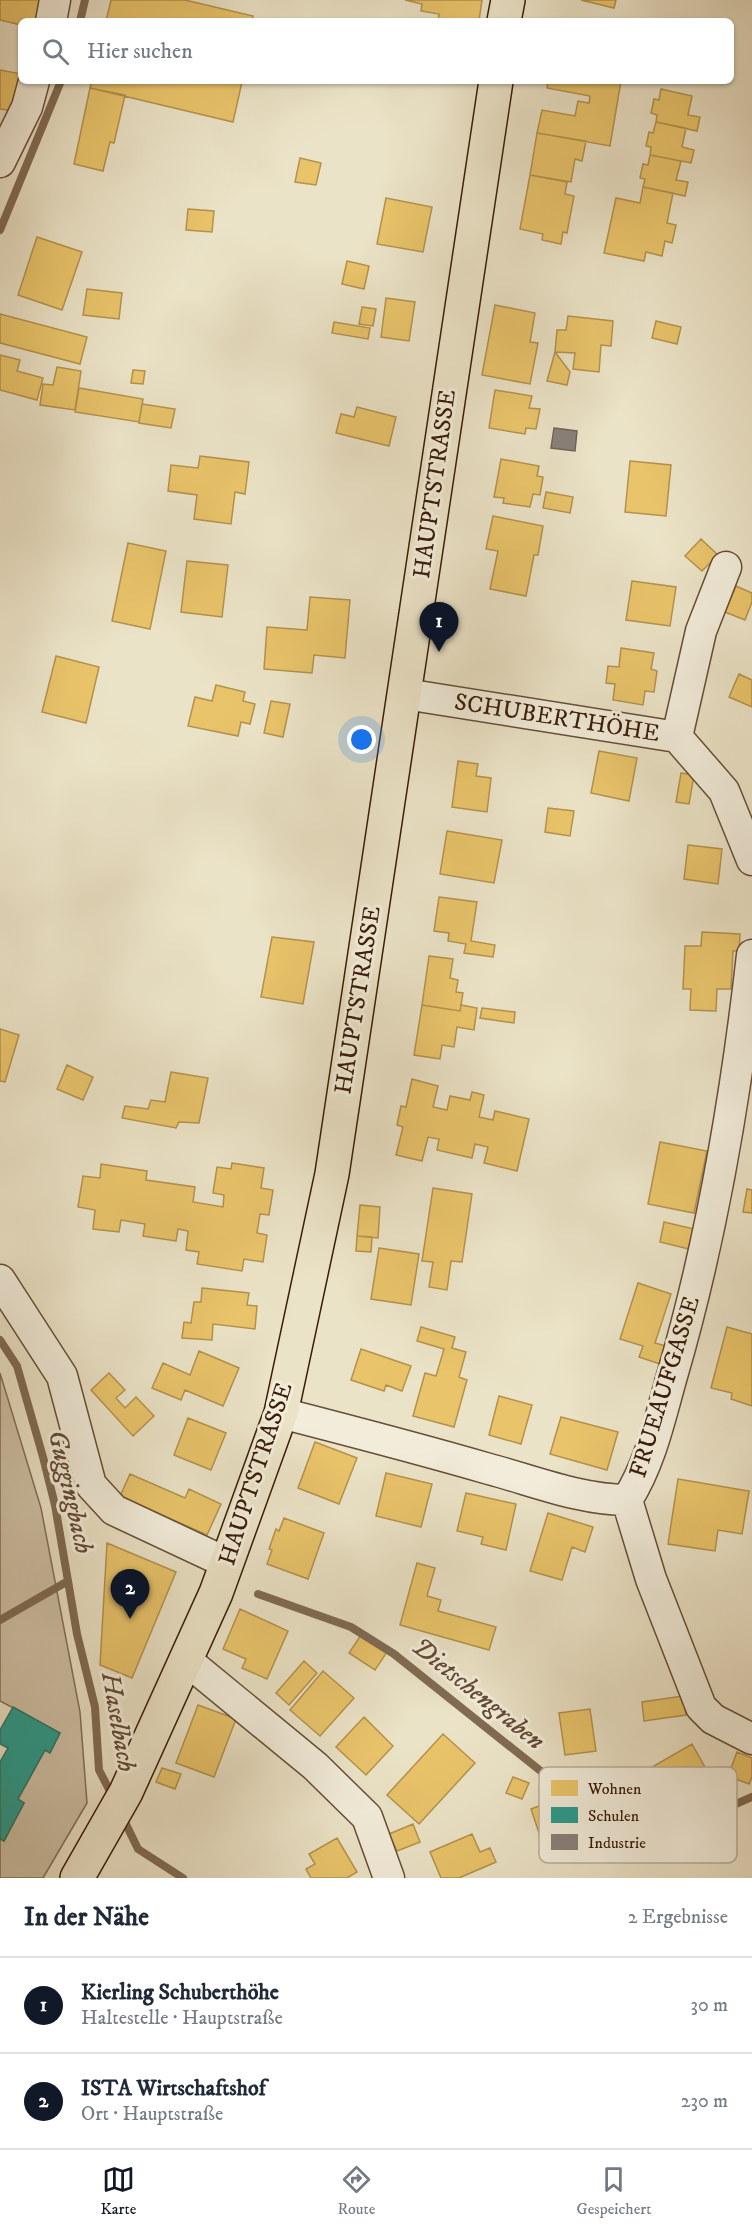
<!DOCTYPE html>
<html lang="de">
<meta charset="utf-8">
<style>
:root{--surface:#fff;--page:#f2f2f3;--text:#1f2937;--muted:#747a83;--line:#e0e1e3;--accent:#111827}
body{margin:0;font-family:"IM FELL DW Pica",serif;background:var(--page);color:var(--text)}
.you{position:absolute;left:362px;top:740px;width:21px;height:21px;margin:-15px;border:4px solid #fff;border-radius:50%;background:#1a73e8;box-shadow:0 0 0 9px #1a73e833}
.badge{display:grid;place-items:center;width:39px;height:39px;border-radius:50%;background:var(--accent);color:#fff;font-size:20px;font-weight:700}
.pin{position:absolute;translate:-50% -50px;filter:drop-shadow(0 2px 3px #0008)}
.pin::after{content:'';position:absolute;top:32px;width:21px;height:18px;background:inherit;clip-path:polygon(0 0,100% 0,50% 100%)}
.list{margin:0;padding:0;list-style:none}
h2{display:flex;justify-content:space-between;align-items:center;height:78px;margin:0;padding:0 24px;font-size:26px}
h2 small{font-size:20px;font-weight:400;color:var(--muted)}
.list li{display:grid;grid-template-columns:39px 1fr auto;gap:18px;align-items:center;box-sizing:border-box;height:96px;padding:0 24px;border-top:2px solid var(--line)}
.list b{display:block;font-size:22px;white-space:nowrap}
.list p{margin:0;font-size:20px;white-space:nowrap;color:var(--muted)}
.list em{font-size:20px;font-style:normal;color:var(--muted)}
.icon{flex:none;width:33px;height:33px;fill:none;stroke:currentColor;stroke-width:2;stroke-linecap:round;stroke-linejoin:round}
.map{position:relative;flex:none;width:752px;height:1878px;overflow:hidden}
.search{position:absolute;background:var(--surface);box-shadow:0 2px 4px #0004;left:18px;right:18px;top:18px;height:66px;display:flex;align-items:center;gap:15px;box-sizing:border-box;padding:0 21px;border-radius:9px;color:var(--muted);font-size:22px}
.sheet{height:270px;background:var(--surface)}
nav{display:flex;justify-content:space-around;align-items:center;box-sizing:border-box;height:84px;border-top:2px solid var(--line);background:var(--surface);font-size:16px;color:var(--muted)}
nav a{display:grid;justify-items:center;gap:3px}
nav .on{color:var(--accent)}
.map>svg:first-child{display:block}
.green{fill:#cdc1a6;stroke:#846e56;stroke-width:1.5}
.homes{fill:#e9c46a;stroke:#b4924c;stroke-width:1.5}
.schools{fill:#2a9d8f;stroke:#2f7666;stroke-width:1.5}
.industry{fill:#8a817c;stroke:#726359;stroke-width:1.5}
.lines{fill:none;stroke-linecap:round;stroke-linejoin:round}
.stream{stroke:#806b53;stroke-width:8}
.minor-casing{stroke:#664e37;stroke-width:33}
.primary-casing{stroke:#3a1c07;stroke-width:36}
.minor{stroke:#f2eddb;stroke-width:30}
.primary{stroke:#ebe3c7;stroke-width:33}
.labels{text-anchor:middle;dominant-baseline:central;stroke-width:6;stroke-linejoin:round;paint-order:stroke}
.street-label{font-size:24px;fill:#3a1c07;stroke:#f2eddb}
.water-label{font-size:26px;font-style:italic;fill:#634a33;stroke:#f2eddb}
.key{fill:#f2eddb;stroke:#bbae9b;stroke-width:1.5}
.key-label{font-size:16px;fill:#3a1c07}
</style>
<div class="map">
<svg width="752" height="1878" viewBox="0 0 752 1878">
<rect width="100%" height="100%" fill="#ebe3c7"/>
<filter id="stains"><feTurbulence type="fractalNoise" baseFrequency=".00333" numOctaves="4"/><feColorMatrix values="0 0 0 0 .2 0 0 0 0 .09 0 0 0 0 .02 0 0 0 .5 -.17"/></filter>
<radialGradient id="worn" r=".72"><stop offset=".6" stop-color="#630" stop-opacity="0"/><stop offset="1" stop-color="#630" stop-opacity=".3"/></radialGradient>
<!-- green -->
<path class="green" d="M0 1373 41 1508 80 1712 87 1803 43 1878H0V1839L4 1841 24 1803 18 1799 45 1750 50 1752 60 1733 0 1701Z"/>
<!-- homes -->
<path class="homes" d="M0 0H48L42 21H21V25L0 20Z
M111 0H185L253 16 252 21 150 19V21H106Z
M405 0H482L479 21H438L439 14 421 11 422 4Z
M581 0H616L614 8Z
M0 70 21 74 15 111 0 109Z
M92 81 166 82H242L233 122 90 88Z
M548 81H621L610 146 537 133 542 110 575 116 578 101 589 103 590 96 547 88Z
M90 88 125 95 114 143 110 142 103 171 74 164Z
M661 89 692 96 688 115 700 117 697 131 656 122 657 115 651 113 654 99 659 100Z
M656 122 686 128 682 147 694 150 691 163 650 155 651 147 646 146 649 132 653 133Z
M537 133 586 141 582 161 575 159 571 182 530 175Z
M650 155 681 161 676 180 688 182 685 196 643 187 645 179 640 178 643 164 648 165Z
M300 158 321 163 316 185 295 182Z
M530 175 567 182 565 194 574 196 567 233 563 232 561 244 542 240 543 234 520 229Z
M643 187 673 193 667 223 676 225 672 243 665 241 662 256 646 252 644 261 604 253 616 198 640 203Z
M386 198 432 207 423 252 377 244Z
M188 209 214 211 212 232 186 230Z
M37 237 82 252 62 310 18 295Z
M347 261 369 266 364 289 342 284Z
M87 289 122 293 119 319 83 315Z
M386 298 415 302 409 341 381 337Z
M495 305 535 313 530 342 538 343 530 384 482 375Z
M362 307 376 309 373 326 359 324Z
M0 314 87 337 80 364 0 343Z
M568 316 613 321 611 346 601 345 599 372 573 369 575 353 555 352 557 330H566Z
M656 321 681 327 677 344 652 338Z
M334 322 370 328 368 339 332 333Z
M555 352 570 372 567 385 547 381Z
M0 355 20 360 17 371 43 378 37 400 0 390Z
M57 367 81 371 75 410 40 405 43 384 53 385Z
M133 370 145 371 143 384 131 383Z
M79 388 143 399 139 422 75 412Z
M495 390 532 396 529 408 540 409 536 429 526 428 525 434 489 428Z
M142 404 175 409 171 428 139 423Z
M357 407 396 417 389 446 336 433 341 414 354 417Z
M200 456 249 462 245 494 235 492 231 524 194 519 197 495 168 491 171 465 198 468Z
M501 459 539 466 537 476 543 477 540 495 533 494 530 507 503 503 504 498 494 497Z
M630 461 671 465 666 516 625 512Z
M546 492 573 497 570 513 543 508Z
M493 516 543 526 538 555H534L526 596 490 589 498 551 486 549Z
M701 539 718 555 702 571 685 556Z
M128 543 166 551 150 629 112 621Z
M187 561 228 565 222 617 181 612Z
M632 581 676 587 670 626 626 620Z
M736 586 752 593V602L745 620 725 612Z
M310 597 350 600 345 658 314 655 312 673 264 669 267 627 307 630Z
M621 648 654 653 651 669 657 671 654 692 645 691 643 705 613 700 615 684 606 683 608 666 619 667Z
M56 656 99 667 86 723 42 712Z
M739 674 752 680V707L729 697Z
M216 685 245 692 243 701 255 704 250 724 241 722 238 736 188 726 195 697 212 701Z
M271 701 290 704 283 737 264 733Z
M599 751 637 758 629 801 591 793Z
M458 761 478 764 476 776 491 778 487 812 452 807Z
M681 773 694 775 689 804 676 802Z
M548 808 574 811 570 836 545 832Z
M447 831 502 840 494 883 440 874Z
M688 845 722 849 718 884 684 879Z
M439 897 477 902 471 941 495 945 493 957 464 953 466 944 448 941 449 933 434 931Z
M702 932 740 934 739 951H733L731 989H717L716 1011 690 1010 691 989H683L685 946H701Z
M272 937 314 942 303 1004 261 997Z
M429 956 453 959 450 978 458 980 456 992 463 993 460 1011 422 1005Z
M422 1005 460 1011 461 1005 477 1008 474 1030 457 1027 454 1047 442 1045 440 1059 414 1055Z
M482 1008 515 1012 514 1023 480 1018Z
M0 1029 19 1035 5 1082 0 1081Z
M67 1065 93 1077 83 1100 57 1089Z
M171 1072 208 1078 199 1123 179 1122 176 1128 122 1118 125 1106 148 1109 151 1100 165 1102Z
M412 1079 438 1086 433 1107 447 1110 450 1096 470 1100 472 1092 484 1095 479 1117 493 1120 495 1111 529 1119 517 1171 484 1163 488 1147 475 1144 472 1158 437 1150 439 1139 428 1137 422 1161 396 1155 403 1127 397 1125 401 1106 406 1107Z
M660 1142 707 1151 694 1213 648 1204Z
M232 1163 264 1168 261 1188 273 1190 269 1215 260 1214 257 1233 267 1235 263 1262 244 1259 242 1271 197 1264 199 1252 186 1250 188 1231 178 1229 176 1241 143 1236 145 1224 121 1220 119 1232 93 1229 95 1210 78 1207 83 1176 100 1178 101 1164 147 1171 146 1180 195 1187 193 1202 223 1207 224 1195 213 1193 217 1167 231 1169Z
M433 1188 472 1194 462 1262 451 1261 447 1290 429 1287 433 1262 422 1261Z
M747 1189 752 1190V1213L743 1212Z
M360 1205 380 1207 378 1238 357 1236Z
M664 1222 694 1229 689 1249 660 1242Z
M357 1236 372 1237 371 1252 356 1251Z
M379 1248 419 1254 411 1305 371 1299Z
M638 1283 671 1294 655 1343 666 1346 660 1364 639 1357 643 1346 620 1339Z
M202 1288 249 1293 247 1305 257 1306 255 1329 213 1324 212 1340 182 1338 184 1322 191 1323 194 1302H201Z
M421 1327 455 1337 452 1348 466 1352 459 1377 467 1380 454 1427 413 1416 425 1373 436 1376 444 1349 417 1341Z
M727 1327 752 1334V1406L731 1399 732 1393 711 1388Z
M361 1349 411 1366 402 1391 386 1385 384 1391 351 1380Z
M199 1351 239 1368 223 1406 185 1390 181 1400 152 1388 163 1363 190 1375Z
M109 1373 125 1390 116 1398 125 1408 136 1397 154 1416 133 1436 91 1390Z
M499 1396 532 1405 521 1444 489 1435Z
M561 1417 618 1432 607 1470 550 1454Z
M188 1418 226 1433 211 1470 174 1455Z
M315 1442 357 1458 339 1504 298 1488Z
M386 1473 432 1484 421 1527 376 1516Z
M130 1474 185 1498 189 1489 221 1504 207 1535 120 1496Z
M678 1479 749 1491 742 1534 718 1530 715 1551 668 1544Z
M466 1493 516 1504 506 1550 481 1544 483 1537 457 1531Z
M548 1513 593 1527 585 1552 572 1547 562 1580 530 1571Z
M284 1518 324 1533 308 1579 267 1564 272 1550 269 1549 276 1529 279 1531Z
M107 1543 176 1572 132 1678 100 1665Z
M417 1563 435 1568 427 1596 441 1600 438 1611 496 1627 489 1650 400 1625Z
M240 1609 288 1631 267 1679 242 1668 246 1659 223 1649Z
M361 1635 387 1652 375 1670 349 1653Z
M304 1661 317 1673 289 1705 276 1693Z
M323 1671 354 1698 320 1736 290 1710Z
M683 1696 686 1715 644 1721 642 1702Z
M198 1705 236 1719 214 1777 176 1763Z
M590 1709 596 1751 565 1755 559 1713Z
M364 1717 393 1746 366 1775 336 1747Z
M443 1734 475 1763 419 1824 387 1795Z
M692 1744 714 1783 701 1791 703 1796 686 1806 683 1801 669 1809 647 1770Z
M737 1752 752 1758V1777L749 1784 728 1776Z
M162 1768 181 1774 175 1789 156 1782Z
M513 1777 529 1783 522 1799 506 1793Z
M555 1800 564 1827 540 1836 531 1809Z
M413 1824 420 1842 397 1851 389 1834Z
M472 1834 480 1852 490 1848 496 1862 459 1878H441L430 1852Z
M337 1838 357 1872 347 1878H311L306 1869 315 1864 309 1854Z"/>
<!-- schools -->
<path class="schools" d="M13 1707 60 1733 50 1753 45 1750 18 1799 24 1803 4 1841 0 1839V1762L8 1748 0 1744V1730Z"/>
<!-- industry -->
<path class="industry" d="M554 428 577 431 575 451 551 448Z"/>
<g class="lines">
<!-- stream -->
<path class="stream" d="M80 21 85 0
M0 230 61 81
M0 1340 17 1366 43 1457 55 1505 68 1581 0 1620
M68 1581 77 1634 95 1707 99 1770 114 1799
M258 1594 351 1627 394 1654 557 1784 580 1825 608 1840 652 1841 752 1797
M122 1816 138 1849 183 1878"/>
<!-- minor casing -->
<g class="minor-casing">
<path id="minor" d="M51 21 55 0
M0 162 27 107 34 81
M405 694 677 737 701 631 726 567
M677 737 724 791 752 860
M0 1280 62 1376 91 1485 114 1510 227 1563
M281 1413C351 1431 420 1449 489 1469 534 1481 581 1500 627 1500 651 1462 660 1418 672 1376 712 1239 736 1097 752 955
M627 1500 651 1579 701 1707 713 1719 752 1739
M186 1660 315 1766 367 1817 389 1878"/>
</g>
<!-- primary casing -->
<g class="primary-casing">
<path id="primary" d="M504 21 508 0
M77 1878 126 1792 216 1593 281 1413 332 1174 496 81"/>
</g>
<!-- minor -->
<use href="#minor" class="minor"/>
<!-- primary -->
<use href="#primary" class="primary"/>
</g>
<g class="labels">
<!-- street labels -->
<g class="street-label">
<text transform="translate(435 484) rotate(-82)">HAUPTSTRASSE</text>
<text transform="translate(557 718) rotate(9)">SCHUBERTHÖHE</text>
<text transform="translate(358 1000) rotate(-81)">HAUPTSTRASSE</text>
<text transform="translate(665 1387) rotate(-73)">FRUEAUFGASSE</text>
<text transform="translate(256 1474) rotate(-72)">HAUPTSTRASSE</text>
</g>
<!-- water labels -->
<g class="water-label">
<text transform="translate(70 1492) rotate(77)">Guggingbach</text>
<text transform="translate(478 1694) rotate(39)">Dietschengraben</text>
<text transform="translate(118 1722) rotate(80)">Haselbach</text>
</g>
</g>
<!-- legend -->
<rect x="539" y="1767" width="198" height="96" rx="9" class="key"/>
<rect x="551" y="1780" width="27" height="16" fill="#e9c46a"/>
<rect x="551" y="1807" width="27" height="16" fill="#2a9d8f"/>
<rect x="551" y="1834" width="27" height="16" fill="#8a817c"/>
<g class="key-label">
<text x="588" y="1794">Wohnen</text>
<text x="588" y="1821">Schulen</text>
<text x="588" y="1848">Industrie</text>
</g>
<rect width="100%" height="100%" filter="url(#stains)"/>
<rect width="100%" height="100%" fill="url(#worn)"/>
</svg>
<div class="you"></div>
<div class="pin badge" style="left:439px;top:652px">1</div>
<div class="pin badge" style="left:130px;top:1619px">2</div>
<div class="search"><svg class="icon" aria-label="search" viewBox="0 0 24 24"><circle cx="10" cy="10" r="6"/><path d="M15 15l6 6"/></svg>Hier suchen</div>
</div>
<section class="sheet">
<h2>In der Nähe<small>2 Ergebnisse</small></h2>
<ul class="list">
<li><span class="badge">1</span><div><b>Kierling Schuberthöhe</b><p>Haltestelle · Hauptstraße</p></div><em>30 m</em></li>
<li><span class="badge">2</span><div><b>ISTA Wirtschaftshof</b><p>Ort · Hauptstraße</p></div><em>230 m</em></li>
</ul>
</section>
<nav>
<a class="on"><svg class="icon" aria-label="map" viewBox="0 0 24 24"><path d="M3 6l6-2 6 2 6-2v14l-6 2-6-2-6 2zM9 4v14M15 6v14"/></svg>Karte</a>
<a><svg class="icon" aria-label="directions" viewBox="0 0 24 24"><path d="M12 3l9 9-9 9-9-9zM9 14v-3h6M13 9l2 2-2 2"/></svg>Route</a>
<a><svg class="icon" aria-label="saved" viewBox="0 0 24 24"><path d="M7 4h10v16l-5-4-5 4z"/></svg>Gespeichert</a>
</nav>
